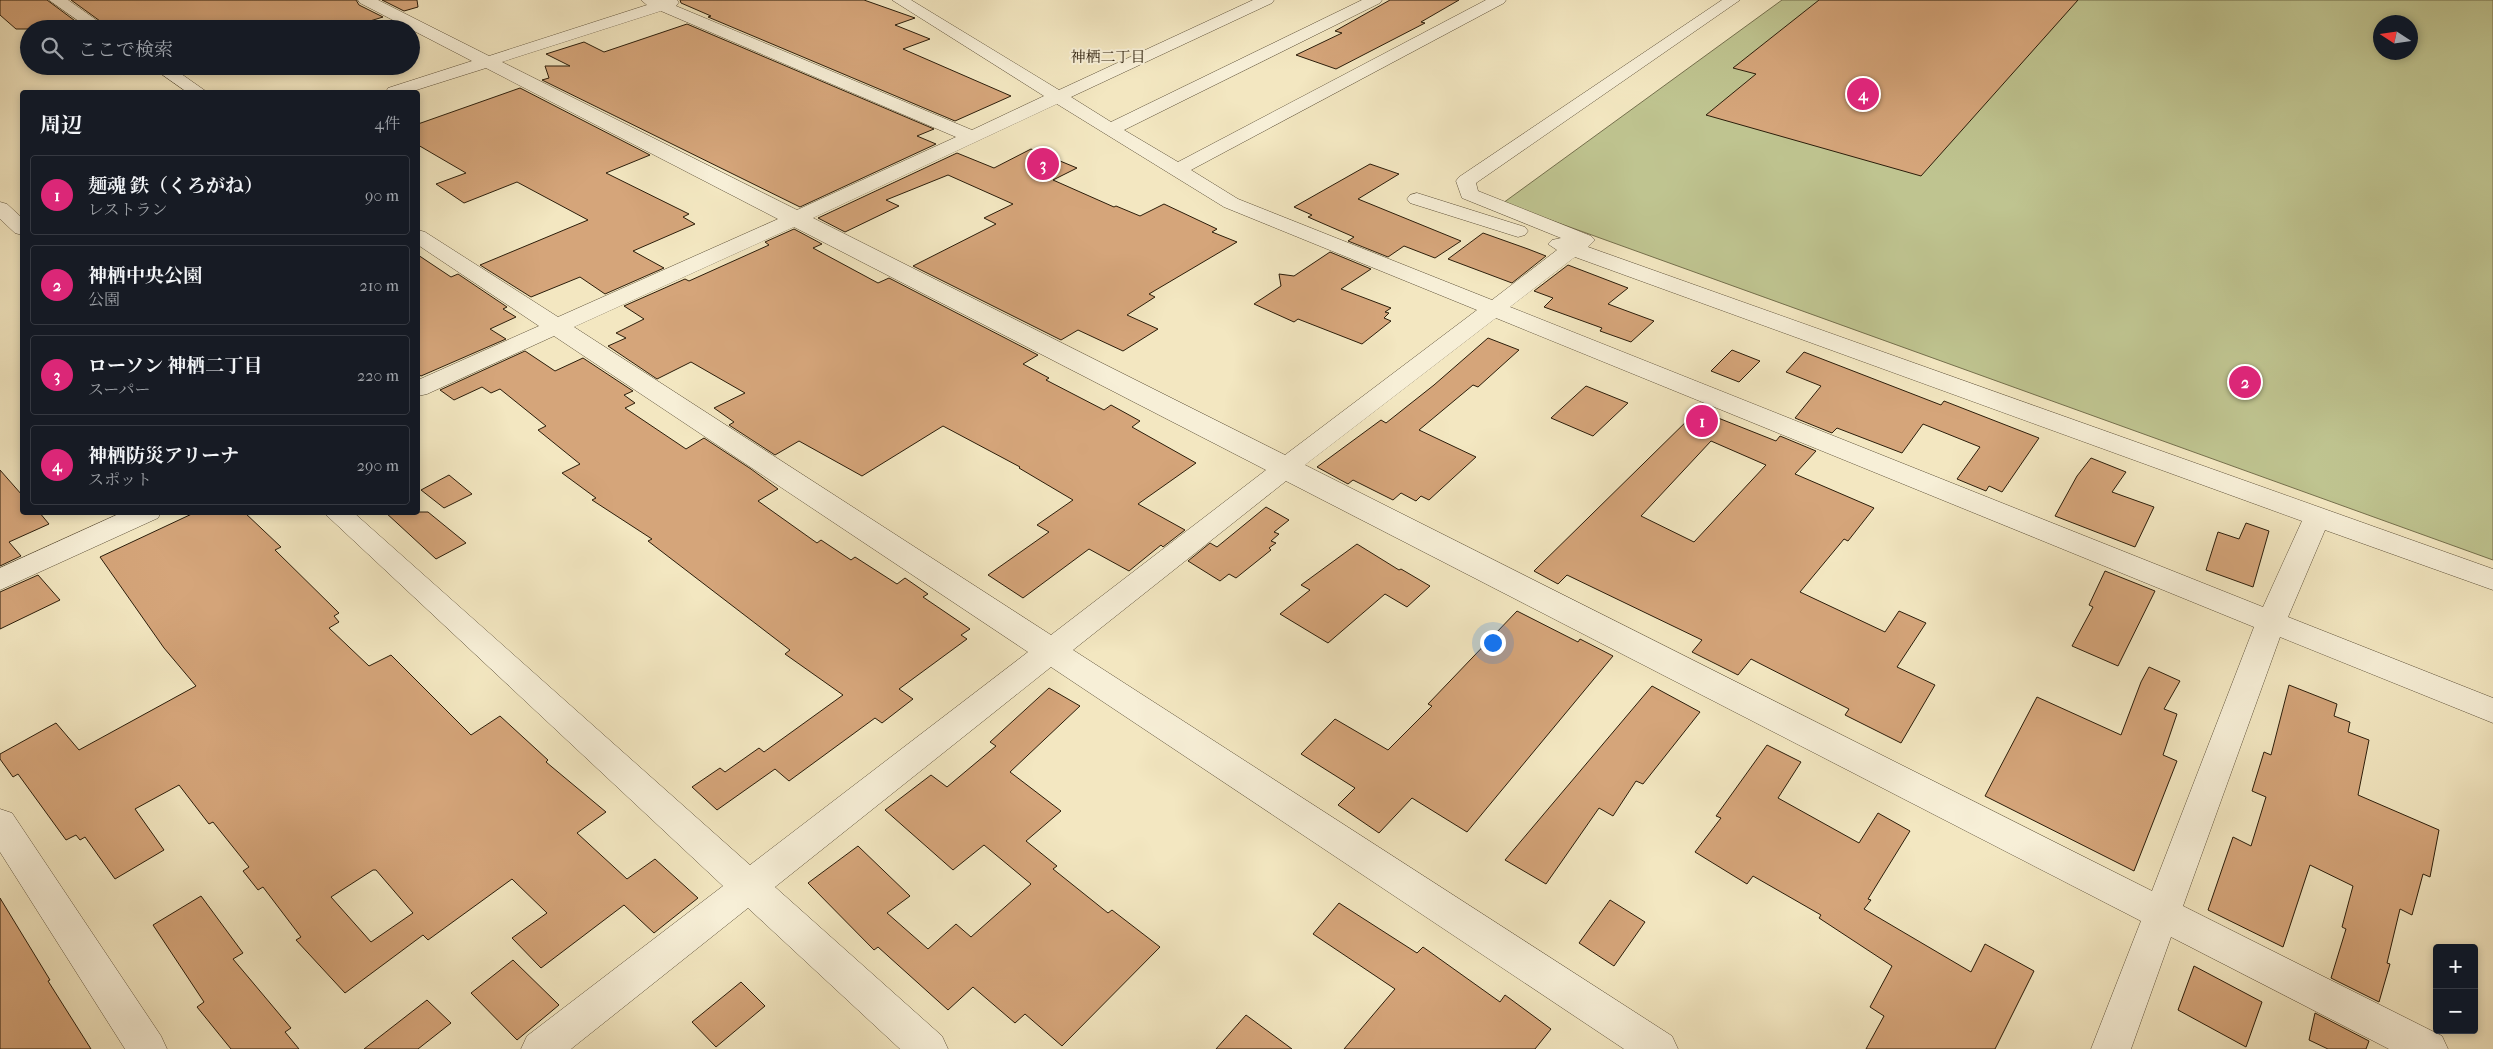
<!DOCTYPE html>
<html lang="ja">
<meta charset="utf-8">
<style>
:root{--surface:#171b24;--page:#20242c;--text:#f1f3f6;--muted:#9ea1a6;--line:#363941;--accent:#db2777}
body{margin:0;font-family:"IM FELL French Canon","Noto Serif JP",serif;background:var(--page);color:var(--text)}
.controls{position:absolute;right:15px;bottom:15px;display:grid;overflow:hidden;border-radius:5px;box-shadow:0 2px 8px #0003}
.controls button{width:45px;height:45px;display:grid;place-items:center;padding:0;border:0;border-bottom:1px solid var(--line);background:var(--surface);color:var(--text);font:25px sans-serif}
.compass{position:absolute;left:2373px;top:15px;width:45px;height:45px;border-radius:50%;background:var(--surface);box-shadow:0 2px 8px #0003;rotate:282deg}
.you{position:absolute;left:1492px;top:642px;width:18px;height:18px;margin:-12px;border:4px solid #fff;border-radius:50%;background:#1a73e8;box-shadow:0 0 0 8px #1a73e833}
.badge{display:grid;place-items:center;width:32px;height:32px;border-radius:50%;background:var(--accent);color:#fff;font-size:16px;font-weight:700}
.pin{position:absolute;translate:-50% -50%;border:2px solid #fff;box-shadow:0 1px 5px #0006}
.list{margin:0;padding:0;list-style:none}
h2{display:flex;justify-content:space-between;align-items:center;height:65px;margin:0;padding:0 20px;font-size:21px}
h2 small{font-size:16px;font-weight:400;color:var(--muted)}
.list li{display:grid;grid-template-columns:32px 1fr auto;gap:15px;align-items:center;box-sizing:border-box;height:80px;margin:0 10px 10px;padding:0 10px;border:1px solid var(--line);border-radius:5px}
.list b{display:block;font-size:19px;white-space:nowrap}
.list p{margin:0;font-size:16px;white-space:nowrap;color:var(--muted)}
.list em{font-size:16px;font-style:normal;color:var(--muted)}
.icon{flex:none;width:28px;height:28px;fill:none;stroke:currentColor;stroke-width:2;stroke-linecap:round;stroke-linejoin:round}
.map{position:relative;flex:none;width:2493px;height:1049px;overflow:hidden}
.search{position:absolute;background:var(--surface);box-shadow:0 2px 8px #0003;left:20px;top:20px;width:400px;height:55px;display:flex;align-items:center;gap:12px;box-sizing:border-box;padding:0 18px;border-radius:28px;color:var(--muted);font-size:19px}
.panel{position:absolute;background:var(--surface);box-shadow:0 2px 8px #0003;left:20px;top:90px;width:400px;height:425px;border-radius:5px}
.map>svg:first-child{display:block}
.green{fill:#bfc490;stroke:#75704d;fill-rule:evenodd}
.building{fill:#d5a57a;stroke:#2b1d0a;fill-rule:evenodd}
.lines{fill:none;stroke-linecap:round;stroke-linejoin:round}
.minor-casing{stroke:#5d5038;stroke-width:1}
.minor{fill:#f7efd7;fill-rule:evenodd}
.labels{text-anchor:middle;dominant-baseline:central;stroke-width:4;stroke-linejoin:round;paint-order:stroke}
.far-neighbourhood-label{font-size:15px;fill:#2b1d0a;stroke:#f7efd7}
</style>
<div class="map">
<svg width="2493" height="1049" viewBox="0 0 2493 1049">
<rect width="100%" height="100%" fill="#f3e7c1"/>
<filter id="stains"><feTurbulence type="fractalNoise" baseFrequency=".004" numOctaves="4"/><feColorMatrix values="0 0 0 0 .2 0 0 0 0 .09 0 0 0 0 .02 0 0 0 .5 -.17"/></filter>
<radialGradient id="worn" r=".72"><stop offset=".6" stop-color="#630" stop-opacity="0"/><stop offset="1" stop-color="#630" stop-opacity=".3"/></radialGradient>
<!-- green -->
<path class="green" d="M1782 0H2493V560L1503 203ZM2380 22H2410V52H2380Z"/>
<!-- building -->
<path class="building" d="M0 0H47L86 29H16L0 15Z
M71 0H356L359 5 383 17 344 29H111Z
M382 0H417L418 7 404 11Z
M680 0H864L915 18 895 25 930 39 903 49 1011 96 955 121 708 17 711 16 681 3Z
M1390 0H1459L1421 22 1425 23 1336 69 1296 55 1342 33 1335 31Z
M1819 0H2078L1921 176 1706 115 1756 74 1733 68Z
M687 24 934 129 917 136 936 144 800 207 542 80 549 78 545 66H570L546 54 584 42 604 52Z
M520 88 650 155 606 173 689 214 683 217 695 224 633 251 664 268 605 294 580 277 531 297 480 265 588 220 517 182 464 203 436 184 466 173 418 145V124Z
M1031 149 1077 168 1053 180 1114 207 1116 206 1140 216 1164 204 1217 229 1212 232 1237 242 1149 294 1155 297 1127 315 1158 329 1123 351 1078 330 1061 340 913 266 996 224 984 218 1013 204 948 175 886 200 899 206 845 232 818 218 957 153 994 168Z
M1370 164 1399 174 1358 199 1461 241 1435 258 1404 246 1388 257 1348 241 1354 237 1308 217 1312 215 1294 207Z
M794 229 822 244 813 248 878 283 889 278 1038 355 1023 364 1049 378 1046 380 1104 410 1111 405 1140 421 1132 427 1196 463 1138 504 1185 530 1163 547 1161 545 1129 571 1089 549 1023 598 988 575 1049 532 1037 525 1073 500 1019 468 1020 467 943 426 862 476 799 441 775 455 729 425 734 422 714 408 745 393 691 362 657 379 608 346 626 338 616 333 644 319 624 306 685 279 689 281 769 245 765 242Z
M1483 233 1528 249 1546 256 1512 283 1448 259Z
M1330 252 1371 269 1341 289 1391 308 1385 312 1389 313 1384 318 1391 321 1362 344 1298 319 1294 322 1254 304 1281 286 1279 274 1294 276Z
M418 255 451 277 458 274 507 307 503 309 516 317 490 329 506 339 421 376 418 374Z
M1568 265 1628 288 1608 304 1654 321 1631 342 1600 331 1602 328 1544 307 1553 298 1534 291Z
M1488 338 1519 350 1478 387 1473 385 1419 430 1476 457 1429 500 1421 496 1416 501 1401 493 1393 500 1353 480 1348 484 1317 467 1381 420 1386 423 1434 385Z
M1732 350 1760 361 1739 382 1711 371Z
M525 351 555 371 583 358 633 391 624 395 635 403 625 408 686 449 704 438 751 469 778 489 758 501 817 543 821 540 851 560 855 557 897 584 905 578 928 594 923 597 970 629 961 635 967 639 899 689 913 699 882 723 875 718 789 781 775 769 717 810 692 787 720 768 725 772 759 748 764 752 843 695 785 654 790 650 648 541 652 539 592 500 596 498 562 473 580 464 538 430 546 426 500 389 491 393 482 387 454 400 440 390Z
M1804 352 1941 405 1944 401 2039 438 2002 492 1989 486 1986 491 1957 479 1980 447 1923 424 1902 453 1837 428 1832 433 1795 418 1821 386 1786 372Z
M1586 386 1628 403 1593 436 1551 418Z
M1698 410 1776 441 1780 436 1816 451 1795 474 1874 508 1848 541 1844 539 1800 592 1885 632 1899 611 1926 623 1897 667 1935 685 1901 743 1845 715 1849 709 1751 659 1738 675 1692 652 1702 640 1567 575 1558 584 1534 571ZM1711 441 1766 465 1694 542 1641 516Z
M2091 458 2126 472 2112 492 2154 507 2135 547 2055 516 2077 476Z
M0 470 22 495V512H39L49 524 9 542 21 556 0 566Z
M449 475 472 494 444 508 421 490Z
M1266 507 1289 520 1274 532 1279 534 1271 541 1276 543 1269 548 1271 550 1236 578 1229 574 1220 581 1188 561 1210 543 1217 547Z
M196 512H244L281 547 275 550 339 613 334 616 339 622 329 628 369 666 391 655 471 735 500 716 548 760 546 762 606 812 577 833 627 879 655 859 698 898 654 933 624 905 541 968 512 938 547 913 512 879 428 940 423 935 345 993 296 940 301 937 263 887 258 890 243 871 249 867 213 822 209 824 179 785 135 809 164 850 115 879 85 837 80 840 76 835 66 840 18 774 13 777 0 759V754L56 723 79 750 196 686 164 648 100 557ZM373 870H376L413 913 371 942 331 897Z
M385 512H428L466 543 436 559Z
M2246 523 2269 531 2253 587 2206 570 2218 532 2239 539Z
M1357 544 1399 570 1401 569 1430 586 1407 607 1385 594 1328 643 1280 614 1310 590 1301 585Z
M2105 571 2155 591 2118 666 2072 646 2093 607 2089 605Z
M38 575 60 600 0 629V592Z
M1517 611 1578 642 1580 639 1613 656 1467 832 1412 798 1379 833 1338 805 1355 788 1301 754 1335 719 1388 750 1432 706 1428 704Z
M2149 667 2180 681 2164 709 2177 714 2163 755 2177 761 2134 871 1985 796 2037 697 2121 735 2141 682Z
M2289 685 2337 704 2334 716 2350 722 2348 732 2369 740 2358 795 2439 830 2430 877 2423 874 2412 915 2400 909 2387 963 2390 964 2379 1002 2331 978 2346 929 2342 927 2353 886 2310 865 2283 947 2208 910 2233 837 2251 846 2266 797 2252 791 2264 752 2271 755Z
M1652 686 1700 712 1643 784 1636 781 1613 816 1599 808 1546 884 1505 860Z
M1049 688 1080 706 1010 772 1061 811 1026 841 1057 866 1053 869 1108 913 1112 910 1160 947 1062 1046 1025 1014 1015 1023 973 987 948 1010 878 947 874 950 808 883 858 846 910 896 887 913 928 949 956 924 971 937 1031 884 984 845 953 870 885 810 931 775 947 787 996 746 990 742Z
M1767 745 1801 762 1778 798 1859 843 1878 813 1910 831 1868 899 1871 900 1864 909 1971 972 1985 944 2034 971 1995 1049H1866L1884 1016 1870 1007 1892 966 1819 918 1821 915 1753 876 1747 884 1695 852 1721 818 1716 816Z
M201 896 243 953 233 959 291 1028 285 1032 299 1049H231L197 1007 204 1002 153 925Z
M0 898 50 980 48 981 91 1049H0Z
M1610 900 1645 922 1614 966 1579 943Z
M1339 903 1417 953 1423 947 1500 1002 1505 995 1551 1029 1535 1049H1344L1395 989 1313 934Z
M513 960 559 1005 517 1040 471 993Z
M2194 966 2262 1002 2246 1047 2178 1010Z
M741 982 765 1006 716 1047 692 1022Z
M427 1000 451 1023 418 1049H364Z
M2315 1013 2369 1041 2366 1049H2328L2309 1040Z
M1246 1015 1292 1049H1216Z"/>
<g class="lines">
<!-- minor casing -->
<g class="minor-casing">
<path id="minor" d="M49 0H68L109 29H90Z
M358 0H378L489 56 647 5 641 0H677L679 2 676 6 972 130 1044 96 892 0H911L1059 90 1253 0H1274L1272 3 1071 97 1111 122 1362 0H1382L1380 3 1124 130 1178 162 1486 0H1506L1504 3 1191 170 1238 199 1492 300 1557 250 1548 244 1552 240 1561 238 1462 198 1456 181 1459 177 1722 0H1740L1476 183 1478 191 1591 236 1595 240 1588 247 2493 569V590L2325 530 2288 617 2493 698V723L2280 637 2183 906 2442 1036 2448 1049H2389L2171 937 2131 1049H2091L2141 921 1286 481 1073 650 1672 1036 1678 1049H1624L1051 667 775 887 942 1036 948 1049H900L748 908 571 1049H521L527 1036 723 886 323 512H353L750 865 1028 652 554 336 427 394 418 396V380L539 326 418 245V230L425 232 558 317 778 219 486 68 410 92H386L388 88 472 61 360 3ZM661 11 956 137 797 210 502 62ZM1057 104 1224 207 1477 310 1285 455 813 218ZM794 227 1266 470 1051 635 574 327ZM1575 257 2302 521 2263 607 1510 307ZM1496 318 2254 627 2152 891 1305 465Z
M150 66H170L207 92H187Z
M1417 193 1525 227 1528 231 1525 235 1518 237 1410 203 1407 199 1410 195Z
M0 202 7 204 22 218V235L15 233 0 219Z
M123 512H161L158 518 0 590V568Z
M0 809 12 813 161 1036 167 1049H125L0 852Z"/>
</g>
<!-- minor -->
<use href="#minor" class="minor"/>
</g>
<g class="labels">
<!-- far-neighbourhood labels -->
<g class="far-neighbourhood-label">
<text x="1108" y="57">神栖二丁目</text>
</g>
</g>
<rect width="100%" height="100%" filter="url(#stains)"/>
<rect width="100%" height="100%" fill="url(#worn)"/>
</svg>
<div class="controls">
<button>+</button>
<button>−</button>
</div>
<svg class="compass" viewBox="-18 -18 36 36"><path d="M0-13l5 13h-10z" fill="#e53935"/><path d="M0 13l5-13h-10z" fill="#9ea1a6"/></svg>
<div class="you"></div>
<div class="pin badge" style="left:1702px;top:421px">1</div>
<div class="pin badge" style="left:2245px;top:382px">2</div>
<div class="pin badge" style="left:1043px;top:164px">3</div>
<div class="pin badge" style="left:1863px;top:94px">4</div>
<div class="search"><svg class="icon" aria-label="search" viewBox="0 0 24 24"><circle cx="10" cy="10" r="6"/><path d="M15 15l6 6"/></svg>ここで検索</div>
<section class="panel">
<h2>周辺<small>4件</small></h2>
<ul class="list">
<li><span class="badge">1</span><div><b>麺魂 鉄（くろがね）</b><p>レストラン</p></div><em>90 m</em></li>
<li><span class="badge">2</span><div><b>神栖中央公園</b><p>公園</p></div><em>210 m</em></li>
<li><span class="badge">3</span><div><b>ローソン 神栖二丁目</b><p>スーパー</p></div><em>220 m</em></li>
<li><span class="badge">4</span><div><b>神栖防災アリーナ</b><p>スポット</p></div><em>290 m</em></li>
</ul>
</section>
</div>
